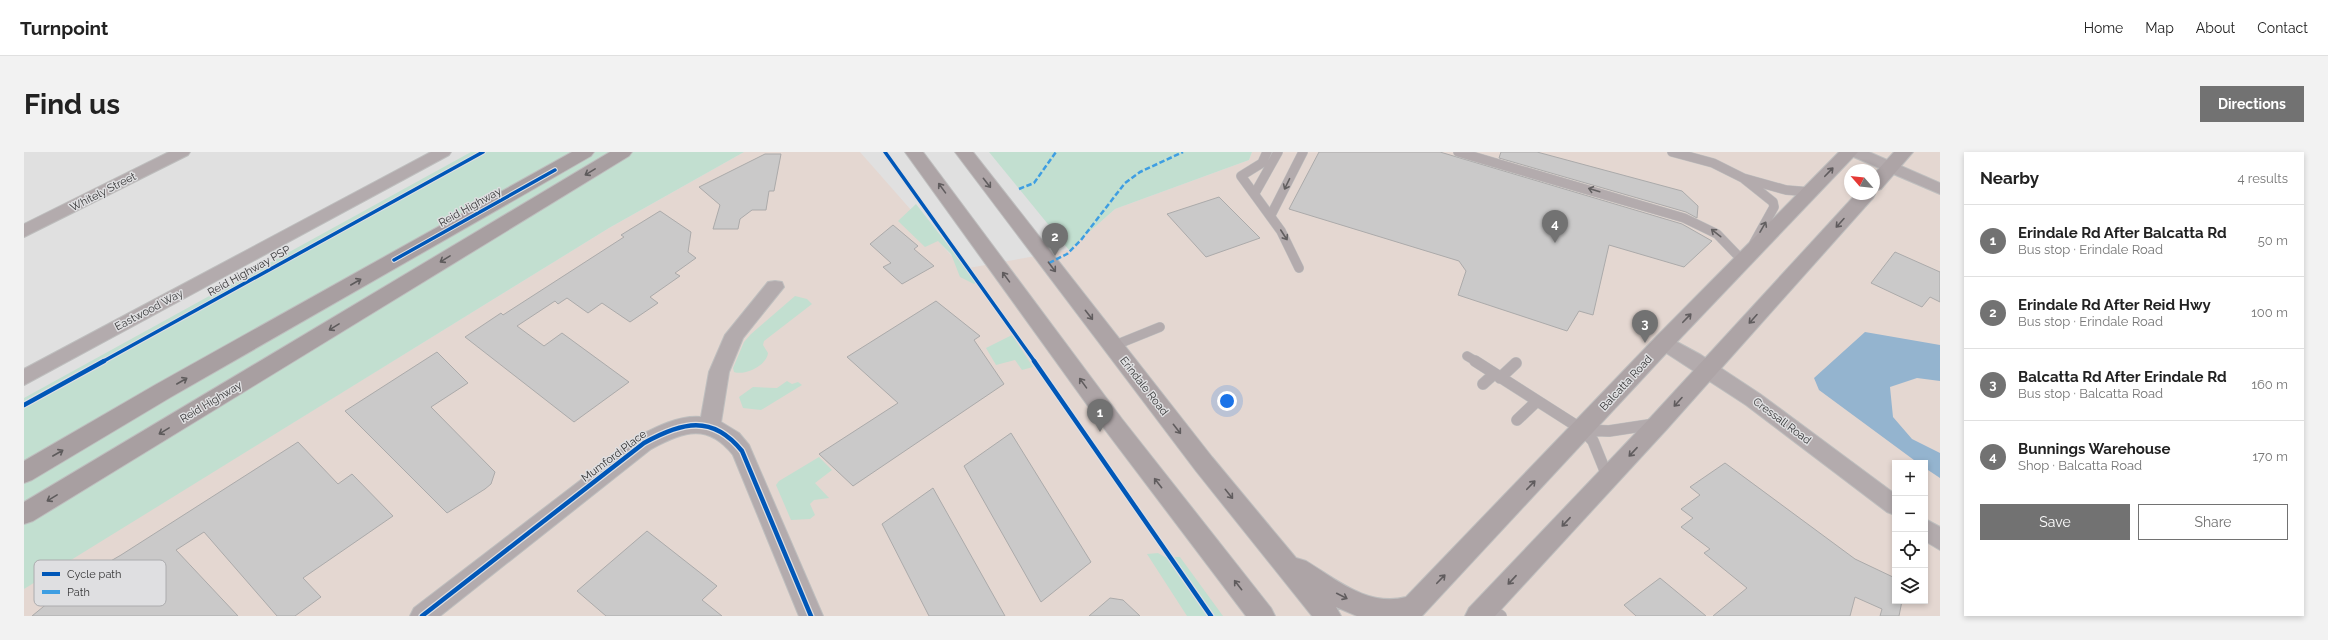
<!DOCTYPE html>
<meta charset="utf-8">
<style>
:root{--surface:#fff;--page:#f2f2f2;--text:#222;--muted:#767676;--line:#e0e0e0;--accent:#727272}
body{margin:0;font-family:Raleway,sans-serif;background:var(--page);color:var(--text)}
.controls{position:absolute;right:12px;bottom:12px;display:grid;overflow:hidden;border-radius:0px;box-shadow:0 2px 6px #0003}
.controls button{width:36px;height:36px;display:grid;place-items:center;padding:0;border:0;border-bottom:1px solid var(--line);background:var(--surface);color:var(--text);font:20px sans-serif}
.compass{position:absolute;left:1820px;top:12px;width:36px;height:36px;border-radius:50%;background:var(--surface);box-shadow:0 2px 6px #0003;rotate:298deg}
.you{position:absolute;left:1203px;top:249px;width:14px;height:14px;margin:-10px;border:3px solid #fff;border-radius:50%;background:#1a73e8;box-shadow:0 0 0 6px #1a73e833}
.badge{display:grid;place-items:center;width:26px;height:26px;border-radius:50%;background:var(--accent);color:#fff;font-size:13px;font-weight:700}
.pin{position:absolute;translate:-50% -33px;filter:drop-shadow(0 1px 2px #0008)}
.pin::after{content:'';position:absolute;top:21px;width:14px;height:12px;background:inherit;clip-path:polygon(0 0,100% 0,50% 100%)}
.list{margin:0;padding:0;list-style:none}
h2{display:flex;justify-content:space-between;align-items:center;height:52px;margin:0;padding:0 16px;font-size:17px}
h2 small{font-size:13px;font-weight:400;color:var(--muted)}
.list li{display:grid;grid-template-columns:26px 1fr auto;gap:12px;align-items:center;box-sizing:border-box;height:72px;padding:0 16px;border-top:1px solid var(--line)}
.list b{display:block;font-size:15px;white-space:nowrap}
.list p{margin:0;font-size:13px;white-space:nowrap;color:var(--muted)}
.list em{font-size:13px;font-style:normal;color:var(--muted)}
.actions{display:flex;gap:8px;padding:12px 16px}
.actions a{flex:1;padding:9px 0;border:1px solid var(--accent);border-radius:0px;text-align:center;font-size:14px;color:var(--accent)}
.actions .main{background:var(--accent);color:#fff}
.icon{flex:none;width:22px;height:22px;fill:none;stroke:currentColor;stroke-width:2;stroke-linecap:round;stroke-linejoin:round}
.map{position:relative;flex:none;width:1916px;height:464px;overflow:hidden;border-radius:0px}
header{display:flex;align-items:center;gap:24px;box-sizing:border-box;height:56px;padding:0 20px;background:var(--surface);border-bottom:1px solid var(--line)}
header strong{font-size:19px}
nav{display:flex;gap:22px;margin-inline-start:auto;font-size:14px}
.intro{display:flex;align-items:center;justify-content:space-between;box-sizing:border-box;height:96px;padding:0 24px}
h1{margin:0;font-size:28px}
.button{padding:10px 18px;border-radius:0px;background:var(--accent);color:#fff;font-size:14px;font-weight:700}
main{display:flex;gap:24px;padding:0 24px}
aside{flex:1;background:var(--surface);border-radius:0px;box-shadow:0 2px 6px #0003}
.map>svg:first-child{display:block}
.industrial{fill:#e4d7d1;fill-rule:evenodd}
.green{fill:#c2dfd0}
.water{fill:#94b4cf}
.building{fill:#cac9c9;stroke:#abaaaa}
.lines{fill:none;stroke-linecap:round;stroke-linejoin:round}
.lane-far1-casing{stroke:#bebebe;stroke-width:10}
.lane-casing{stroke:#bebebe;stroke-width:12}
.street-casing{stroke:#bebebe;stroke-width:2}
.primary-casing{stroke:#bebebe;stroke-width:2}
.highway-casing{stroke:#bebebe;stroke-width:2}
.lane-far1{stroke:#b3abad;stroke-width:9}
.lane{stroke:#b3abad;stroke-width:11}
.street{fill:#b3abad;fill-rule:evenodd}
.primary{fill:#ada4a6;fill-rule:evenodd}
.highway{fill:#a89fa1;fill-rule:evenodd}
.quiet{stroke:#3e9ee2;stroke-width:2.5;stroke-dasharray:5.5 2.5;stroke-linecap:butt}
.cycleway-far1-casing{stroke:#dfdfe1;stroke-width:5.5}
.cycleway-casing{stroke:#dfdfe1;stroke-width:7}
.cycleway-far1{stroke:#0057b8;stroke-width:3.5}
.cycleway{stroke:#0057b8;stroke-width:4.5}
.oneway{stroke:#5e5b5c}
.oneway2{stroke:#605c5e}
.oneway3{stroke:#625f60}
.labels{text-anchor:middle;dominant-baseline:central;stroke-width:3;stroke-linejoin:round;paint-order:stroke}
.street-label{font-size:11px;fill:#363637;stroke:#dfdfe1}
.key{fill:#dfdfe1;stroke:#acacae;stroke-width:1}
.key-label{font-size:11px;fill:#363637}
</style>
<header>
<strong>Turnpoint</strong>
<nav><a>Home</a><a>Map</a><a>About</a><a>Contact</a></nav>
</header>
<div class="intro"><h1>Find us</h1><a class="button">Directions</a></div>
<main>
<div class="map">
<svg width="1916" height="464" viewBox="0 0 1916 464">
<rect width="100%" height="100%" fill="#e0e0e0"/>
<!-- industrial -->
<path class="industrial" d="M720 0H836L939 117 1045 98 1091 57 1225 8 1228 0H1916V464H0V437L8 431 585 76ZM1826 18H1850V42H1826ZM1871 311H1901V449H1871Z"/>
<!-- green -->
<path class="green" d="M447 0H720L585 76 0 437V246Z
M965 0H1228L1225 8 1091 57 1045 98Z
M892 52 953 130 950 132 936 125 927 102 914 89 901 95 874 69Z
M771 144 783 147 788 152 740 189 739 193 744 201C743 213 721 224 710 220L709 216 720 190 727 182Z
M988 183 1009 215 998 218 991 208 972 213 962 196Z
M763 229 768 232 774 230 778 233 737 258 719 256 715 245 729 235 753 236Z
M795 305 808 318 791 331 805 346 790 348 786 352 791 363 786 367 767 368 752 333 755 329Z
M1134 401 1141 405H1156L1199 464H1163L1123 402Z"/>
<!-- water -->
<path class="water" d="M1841 180 1916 193V229L1893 226 1866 235 1869 265 1888 287 1916 301V326L1901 316V311H1894L1795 238 1790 226Z"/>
<!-- building -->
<path class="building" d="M1295 0H1416L1658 72 1688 89 1660 115 1585 93 1569 163 1555 159 1543 179 1434 143 1442 119 1435 109 1265 57Z
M1477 0H1513L1658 39 1674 54 1673 66 1662 60 1475 6Z
M741 2H757L750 39H745L742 58H728L716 67 714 77H689L696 53 675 35Z
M1195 45 1236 86 1182 105 1143 62Z
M636 59 667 80 664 100 672 106 651 121 656 124 626 145 634 151 606 170 578 151 564 161 543 146 534 152 531 149 493 174 520 194 538 181 605 230 550 270 441 185 477 161 479 163 600 85 597 83Z
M869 73 894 94 890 97 910 114 878 132 859 115 867 111 846 92Z
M1871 100 1916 120V150L1906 145 1898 155 1847 131Z
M912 149 956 184 950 188 980 232 829 334 795 302 874 251 823 205Z
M413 200 444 231 407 255 471 320 467 332 461 337 423 361 321 259Z
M987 281 1067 410 1017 450 940 314Z
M274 290 314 332 328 322 369 364 279 426 297 445 271 464H253L180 380 152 398 214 464H8L47 432 97 403Z
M1701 311 1831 407 1871 426V449H1878L1875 464H1856L1858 457 1831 445 1826 464H1689L1723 436 1680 401 1686 397 1657 375 1669 366 1657 357 1676 343 1666 335Z
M909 336 981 464H905L858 372Z
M623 379 693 434 678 448 698 464H582L553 439Z
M1636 426 1682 464H1612L1600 453Z
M1086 446 1099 448 1116 464H1065Z"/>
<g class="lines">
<!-- lane-far1 casing -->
<g class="lane-far1-casing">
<path id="lane-far1" d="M1243 0 1238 11 1217 24 1257 79 1275 116
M1434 0 1660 66 1693 82 1719 109 1722 104
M1648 0 1689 11 1719 26 1762 38 1786 40
M1719 26 1749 50 1750 55 1730 91
M1231 41 1254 0
M1247 63 1279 0
M1089 194 1136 175
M1443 204 1453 210"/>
</g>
<!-- lane casing -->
<g class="lane-casing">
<path id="lane" d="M1451 209 1559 278 1569 289 1584 326
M1476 226 1492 211
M1459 232 1470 222
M1493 268 1513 249
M1559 278 1585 279 1631 272
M1464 454 1477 464"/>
</g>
<!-- street casing -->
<g class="street-casing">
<path id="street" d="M145 0H166L164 3 0 85V72Z
M407 0H427L425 3 0 233V217Z
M1823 0H1845L1916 31V42L1825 3Z
M751 129 758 130 760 135 719 186 705 220 697 270 715 281 725 293 799 464H775L709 303C684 271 660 279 627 297L416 464H386L390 456 613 285C632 275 655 263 677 265L685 220 701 183 744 130Z
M1640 183 1677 203 1736 242 1871 342V363L1863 360 1722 253 1633 195 1630 190 1633 185Z
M1901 367 1916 375V398L1901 389Z"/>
</g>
<!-- primary casing -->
<g class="primary-casing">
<path id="primary" d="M881 0H899L1098 267 1247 456 1251 464H1222L1082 279Z
M931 0H949L1188 305 1272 406 1282 409C1313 428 1344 455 1382 445L1632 185 1815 0H1834L1648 195 1398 464H1333L1312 455 1317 464H1288L1172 319Z
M1870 0H1889L1857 37 1850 39V22Z
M1850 40 1851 42 1849 46 1643 277 1471 464H1441L1445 456 1627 265 1832 42H1850Z"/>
</g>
<!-- highway casing -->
<g class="highway-casing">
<path id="highway" d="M548 0H570L567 4 147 245 8 328 0 331V309L131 233Z
M586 0H608L605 4 9 369 0 372V350Z"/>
</g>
<!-- lane-far1 -->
<use href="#lane-far1" class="lane-far1"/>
<!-- lane -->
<use href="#lane" class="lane"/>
<!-- street -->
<use href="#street" class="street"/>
<!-- primary -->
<use href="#primary" class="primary"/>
<!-- highway -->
<use href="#highway" class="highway"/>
<!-- quiet -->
<path class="quiet" d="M995 37 1010 31 1032 0
M1025 111 1043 102 1057 88 1101 31 1116 20 1159 0"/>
<!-- cycleway-far1 casing -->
<g class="cycleway-far1-casing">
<path id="cycleway-far1" d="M861 0 1011 210
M370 108 531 18
M78 210 459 0"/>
</g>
<!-- cycleway casing -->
<g class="cycleway-casing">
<path id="cycleway" d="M1010 209 1187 464
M0 253 80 209
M398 464 620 291C658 270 688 262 718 299L787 464"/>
</g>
<!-- cycleway-far1 -->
<use href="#cycleway-far1" class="cycleway-far1"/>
<!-- cycleway -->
<use href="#cycleway" class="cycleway"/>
</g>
<!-- one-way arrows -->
<defs><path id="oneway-shaft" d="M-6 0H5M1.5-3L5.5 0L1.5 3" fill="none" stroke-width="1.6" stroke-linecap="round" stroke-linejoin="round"/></defs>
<g class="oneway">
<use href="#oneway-shaft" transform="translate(566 20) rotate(149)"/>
<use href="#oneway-shaft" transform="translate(421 107) rotate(148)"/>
<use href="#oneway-shaft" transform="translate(332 130) rotate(-30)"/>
<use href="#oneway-shaft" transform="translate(310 175) rotate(148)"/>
<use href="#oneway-shaft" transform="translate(158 229) rotate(-30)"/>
<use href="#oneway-shaft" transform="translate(140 279) rotate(149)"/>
<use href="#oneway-shaft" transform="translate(34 301) rotate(-30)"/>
<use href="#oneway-shaft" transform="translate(28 346) rotate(149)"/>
</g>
<g class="oneway2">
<use href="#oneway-shaft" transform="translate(1805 20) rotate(-46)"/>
<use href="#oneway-shaft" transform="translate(963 31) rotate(52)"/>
<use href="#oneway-shaft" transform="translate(918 36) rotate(-126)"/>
<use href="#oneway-shaft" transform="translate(1816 71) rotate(132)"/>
<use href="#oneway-shaft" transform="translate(1028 115) rotate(53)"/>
<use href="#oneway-shaft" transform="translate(982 125) rotate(-126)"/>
<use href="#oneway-shaft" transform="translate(1065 163) rotate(52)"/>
<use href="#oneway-shaft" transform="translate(1663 166) rotate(-46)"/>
<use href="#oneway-shaft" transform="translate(1729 167) rotate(132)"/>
<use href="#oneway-shaft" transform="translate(1059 231) rotate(-126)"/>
<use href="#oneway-shaft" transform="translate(1654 250) rotate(132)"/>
<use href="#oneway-shaft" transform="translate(1153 277) rotate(52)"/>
<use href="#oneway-shaft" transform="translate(1609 300) rotate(133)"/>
<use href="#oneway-shaft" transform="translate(1134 331) rotate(-128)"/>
<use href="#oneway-shaft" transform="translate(1507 333) rotate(-46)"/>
<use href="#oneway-shaft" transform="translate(1205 342) rotate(51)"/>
<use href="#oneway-shaft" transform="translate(1542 370) rotate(133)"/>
<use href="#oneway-shaft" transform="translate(1417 427) rotate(-46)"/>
<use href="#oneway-shaft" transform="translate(1488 428) rotate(133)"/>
<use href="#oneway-shaft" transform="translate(1214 433) rotate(-128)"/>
<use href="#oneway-shaft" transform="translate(1318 444) rotate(27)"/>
</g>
<g class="oneway3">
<use href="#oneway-shaft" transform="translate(1263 32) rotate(116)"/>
<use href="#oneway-shaft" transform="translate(1570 38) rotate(-163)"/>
<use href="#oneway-shaft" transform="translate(1739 75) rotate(-60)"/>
<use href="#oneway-shaft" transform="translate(1692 81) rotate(-142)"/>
<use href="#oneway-shaft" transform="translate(1260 83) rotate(57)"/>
</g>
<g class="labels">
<!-- street labels -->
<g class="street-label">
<text transform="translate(79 40) rotate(-27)">Whitely Street</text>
<text transform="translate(446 55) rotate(-29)">Reid Highway</text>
<text transform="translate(225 119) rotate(-29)">Reid Highway PSP</text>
<text transform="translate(125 158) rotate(-28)">Eastwood Way</text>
<text transform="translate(1602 231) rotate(-47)">Balcatta Road</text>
<text transform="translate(1120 234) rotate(52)">Erindale Road</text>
<text transform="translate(187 250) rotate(-31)">Reid Highway</text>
<text transform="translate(1758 269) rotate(37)">Cressall Road</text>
<text transform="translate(590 304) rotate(-37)">Mumford Place</text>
</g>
</g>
<!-- legend -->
<rect x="10" y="408" width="132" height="46" rx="6" class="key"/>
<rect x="18" y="420" width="18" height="4" fill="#0057b8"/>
<rect x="18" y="438" width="18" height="4" fill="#3e9ee2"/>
<g class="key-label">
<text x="43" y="426">Cycle path</text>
<text x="43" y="444">Path</text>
</g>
</svg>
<div class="controls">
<button>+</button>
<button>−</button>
<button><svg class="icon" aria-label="locate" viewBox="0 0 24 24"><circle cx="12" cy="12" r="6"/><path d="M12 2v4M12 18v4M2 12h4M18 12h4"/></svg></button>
<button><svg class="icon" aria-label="layers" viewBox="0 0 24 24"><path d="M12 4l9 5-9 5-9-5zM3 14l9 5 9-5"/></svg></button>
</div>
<svg class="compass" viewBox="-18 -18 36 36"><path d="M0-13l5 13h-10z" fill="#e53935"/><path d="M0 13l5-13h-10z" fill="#767676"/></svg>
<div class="you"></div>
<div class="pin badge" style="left:1076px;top:280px">1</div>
<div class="pin badge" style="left:1031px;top:104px">2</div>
<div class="pin badge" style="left:1621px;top:191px">3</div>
<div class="pin badge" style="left:1531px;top:91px">4</div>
</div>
<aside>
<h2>Nearby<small>4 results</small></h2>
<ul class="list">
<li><span class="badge">1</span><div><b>Erindale Rd After Balcatta Rd</b><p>Bus stop · Erindale Road</p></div><em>50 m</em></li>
<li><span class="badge">2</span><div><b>Erindale Rd After Reid Hwy</b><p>Bus stop · Erindale Road</p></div><em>100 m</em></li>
<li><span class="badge">3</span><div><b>Balcatta Rd After Erindale Rd</b><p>Bus stop · Balcatta Road</p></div><em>160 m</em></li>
<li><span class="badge">4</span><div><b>Bunnings Warehouse</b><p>Shop · Balcatta Road</p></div><em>170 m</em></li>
</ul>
<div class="actions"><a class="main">Save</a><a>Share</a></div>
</aside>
</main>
